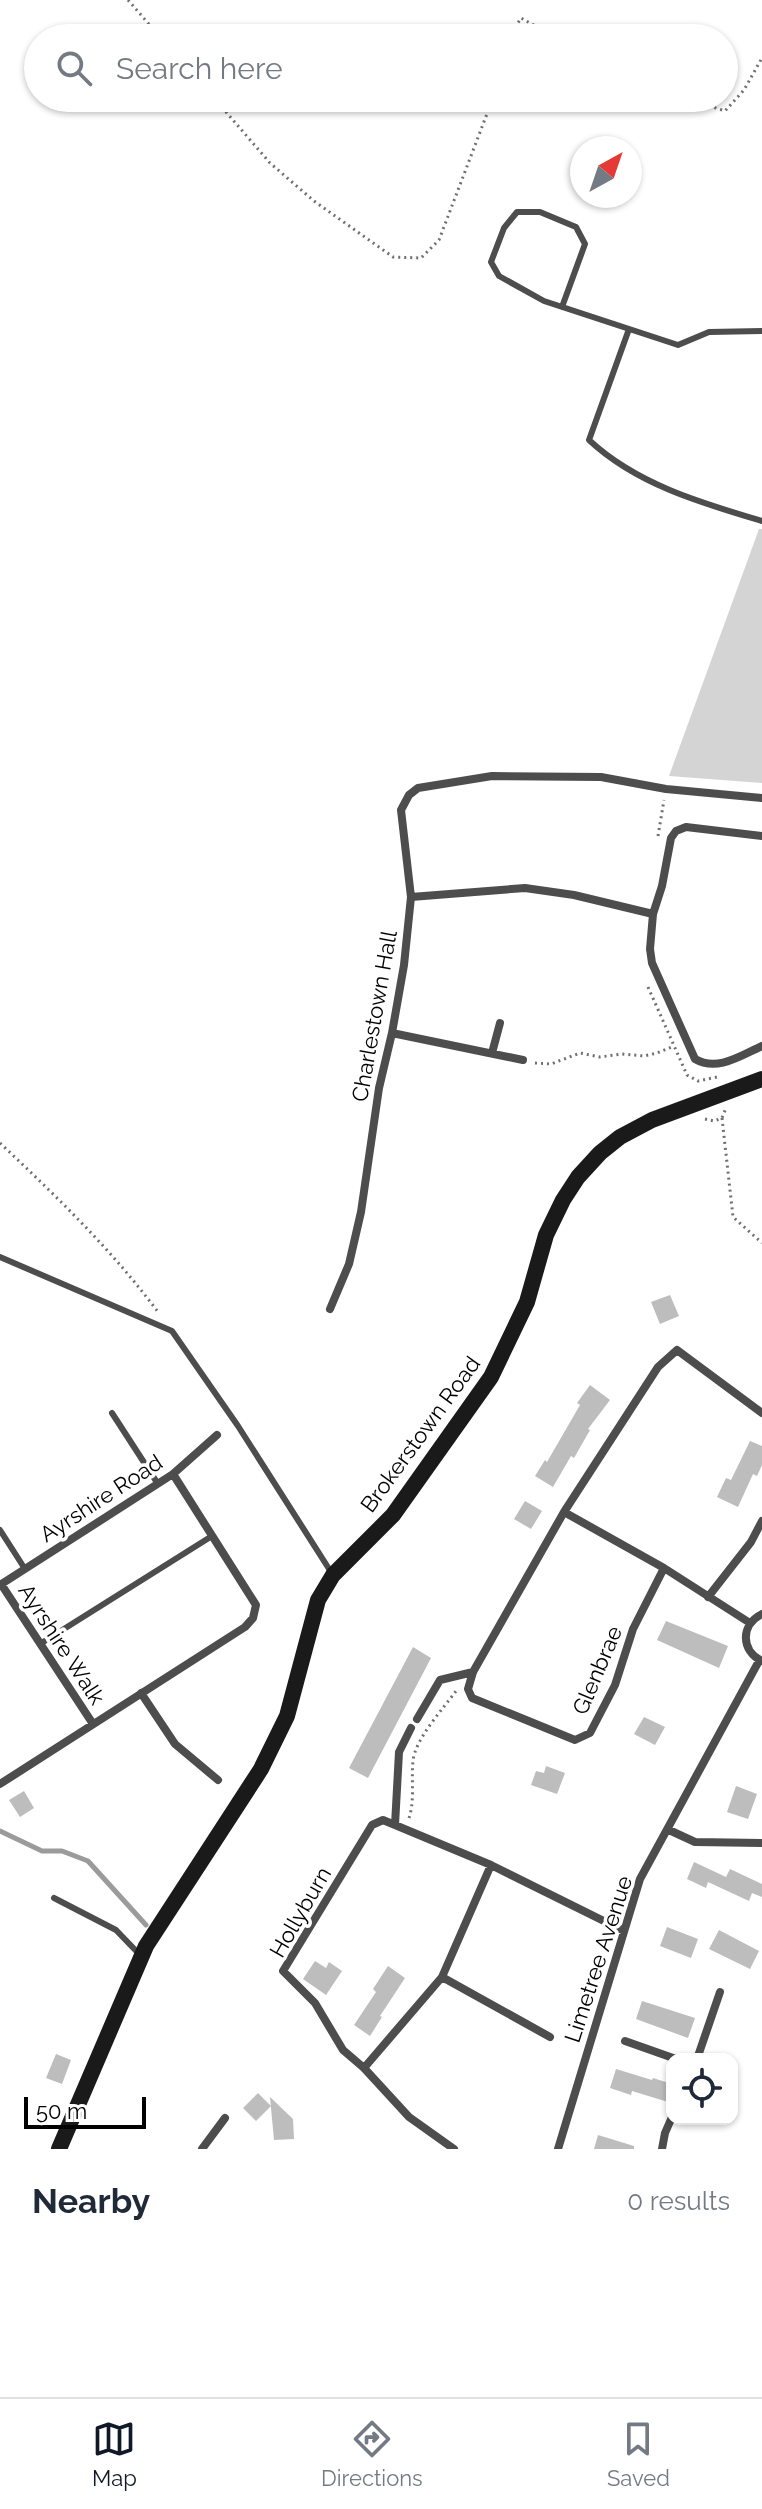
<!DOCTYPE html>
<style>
:root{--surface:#fff;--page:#f2f2f3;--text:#1f2937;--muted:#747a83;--line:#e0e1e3;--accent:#111827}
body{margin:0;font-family:Raleway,sans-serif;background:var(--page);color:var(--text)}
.controls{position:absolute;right:24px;bottom:24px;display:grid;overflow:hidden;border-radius:16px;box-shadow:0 2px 6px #0004}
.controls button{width:72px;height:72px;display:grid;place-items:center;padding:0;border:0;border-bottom:2px solid var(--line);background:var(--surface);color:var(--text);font:40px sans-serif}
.compass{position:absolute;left:570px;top:136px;width:72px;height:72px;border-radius:50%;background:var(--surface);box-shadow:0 2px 6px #0004;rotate:40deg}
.scale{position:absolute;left:24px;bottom:20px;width:122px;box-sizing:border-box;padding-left:8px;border:4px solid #000;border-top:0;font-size:22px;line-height:28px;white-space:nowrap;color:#000;-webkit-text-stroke:6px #fff;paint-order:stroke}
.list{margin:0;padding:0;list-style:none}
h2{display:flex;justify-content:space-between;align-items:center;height:104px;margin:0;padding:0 32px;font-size:34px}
h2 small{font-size:26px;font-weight:400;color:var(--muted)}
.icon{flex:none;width:44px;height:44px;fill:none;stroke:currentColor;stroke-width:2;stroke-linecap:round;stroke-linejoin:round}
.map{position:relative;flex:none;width:762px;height:2149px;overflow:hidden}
.search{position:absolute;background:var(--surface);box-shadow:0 2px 6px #0004;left:24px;right:24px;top:24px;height:88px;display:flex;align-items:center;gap:20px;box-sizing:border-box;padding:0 28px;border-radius:44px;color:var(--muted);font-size:30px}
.sheet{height:248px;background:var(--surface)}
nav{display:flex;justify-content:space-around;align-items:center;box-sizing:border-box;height:112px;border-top:2px solid var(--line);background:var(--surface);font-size:22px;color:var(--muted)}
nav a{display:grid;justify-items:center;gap:4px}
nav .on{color:var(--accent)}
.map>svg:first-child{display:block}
.green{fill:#d4d4d4}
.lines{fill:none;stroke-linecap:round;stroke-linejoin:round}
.stream{stroke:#9b9b9b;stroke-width:5}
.building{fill:#bdbdbd}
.path{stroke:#6f6f6f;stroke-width:3;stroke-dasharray:2 4;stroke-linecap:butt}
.lane{stroke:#4d4d4d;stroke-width:6}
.street{stroke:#4d4d4d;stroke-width:8}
.secondary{stroke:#1a1a1a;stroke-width:16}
.labels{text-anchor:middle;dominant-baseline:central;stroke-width:7;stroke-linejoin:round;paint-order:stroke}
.street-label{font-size:22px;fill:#000;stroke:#fff}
</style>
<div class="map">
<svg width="762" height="2149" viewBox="0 0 762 2149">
<rect width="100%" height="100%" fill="#fff"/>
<!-- green -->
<path class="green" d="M759 529H762V783L669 776Z"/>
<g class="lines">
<!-- stream -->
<path class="stream" d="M0 1831 42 1851H62L88 1861 146 1925"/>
</g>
<!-- building -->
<path class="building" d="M670 1295 679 1316 660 1324 651 1302Z
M590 1385 610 1400 588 1429 590 1430 574 1458 571 1456 553 1487 535 1476 545 1460 547 1462 580 1405 577 1403Z
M750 1441 762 1446V1465L757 1476 753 1474 738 1507 717 1497 726 1478 731 1480Z
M525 1501 542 1511 531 1529 514 1519Z
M666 1621 728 1646 719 1668 657 1640Z
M413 1647 431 1658 368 1778 349 1768Z
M644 1717 665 1727 655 1745 634 1734Z
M546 1766 565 1773 557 1794 531 1785 536 1771 544 1773Z
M736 1786 757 1794 748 1819 727 1812Z
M24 1791 34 1808 20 1817 9 1800Z
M694 1862 726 1877 730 1869 762 1884V1897L752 1893 749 1901 708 1882 706 1888 687 1879Z
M667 1927 698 1939 691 1958 660 1946Z
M719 1930 759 1951 750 1969 709 1949Z
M315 1961 326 1968 329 1962 342 1971 326 1995 303 1979Z
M388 1966 405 1978 380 2016 382 2017 370 2036 354 2025 376 1992 373 1989Z
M642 2001 695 2018 688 2038 636 2019Z
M56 2054 71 2060 62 2084 46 2078Z
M616 2069 652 2080 653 2078 672 2084 668 2102 632 2091 631 2095 610 2088Z
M258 2093 271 2106 256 2121 243 2108Z
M270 2097 293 2119 294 2139 274 2140Z
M598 2135 634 2146V2149H594Z"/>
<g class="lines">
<!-- path -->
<path class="path" d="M128 0 161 38
M509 38 521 18 557 38
M214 98 270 163 314 201 393 257 421 258 439 240 493 98
M686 98 725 111 744 90 762 58
M658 836 664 800
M648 987 687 1075 698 1081 717 1077
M535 1063 551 1064 580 1053 600 1057 622 1054 644 1056 657 1053 674 1046
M722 1118 733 1217 762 1243
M705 1119 714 1121 722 1118 726 1108
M0 1143C57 1197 111 1249 158 1312
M409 1818C415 1800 411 1780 413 1761 415 1739 443 1709 456 1691"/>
<!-- lane -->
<path class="lane" d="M562 307 585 244 576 227 540 212H517L504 228 491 262 499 276 544 301 678 345 709 332 762 331
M629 329 589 440C636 484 701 503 762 521
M0 1257 172 1331 238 1426 331 1572
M112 1413 158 1484
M0 1530 25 1569
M40 1644 212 1536
M54 1898 116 1930 140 1955"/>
<!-- street -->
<path class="street" d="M762 836 686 827 676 831 671 838 662 886 653 914 650 949 652 963 695 1059C717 1072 740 1056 762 1046
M411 897 525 888 574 895 653 914
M392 1033 523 1060
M492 1053 500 1023
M330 1309 349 1264 361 1212 379 1088 392 1033 404 965 411 897 401 810 409 795 418 788 492 776 601 777 666 789 762 798
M564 1512 664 1568 750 1623
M664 1568 633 1629 615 1685 590 1733 575 1740 472 1698 468 1689 473 1672 564 1512 658 1367 677 1350 762 1413
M1 1584 93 1724
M0 1585 173 1474 217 1435
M708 1597 751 1542 762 1521
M762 1614C740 1625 741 1651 762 1661
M141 1693 175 1744 218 1780
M417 1719 440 1680 473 1672
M0 1784 245 1627 253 1618 256 1605 173 1474
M395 1825 399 1752 411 1728
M669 1830 695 1842 762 1843
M442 1977 550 2037
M625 2041 676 2059
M697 2059 720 1992
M364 2068 442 1977 491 1865
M202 2149 225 2118
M454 2149 409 2117 364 2068 343 2050 315 2003 283 1971 372 1825 383 1820 491 1865 624 1931
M558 2149 640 1879 759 1661
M662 2149 665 2133 672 2117"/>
<!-- secondary -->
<path class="secondary" d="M59 2149 146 1946 261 1769 287 1716 318 1600 333 1575 393 1515 491 1377 527 1302 546 1235 563 1200 578 1177 600 1153 620 1137 652 1120 762 1079"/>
</g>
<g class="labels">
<!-- street labels -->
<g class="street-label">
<text transform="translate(374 1016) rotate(-80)">Charlestown Hall</text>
<text transform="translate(420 1434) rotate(-54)">Brokerstown Road</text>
<text transform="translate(101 1498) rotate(-33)">Ayrshire Road</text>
<text transform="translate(62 1644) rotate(57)">Ayrshire Walk</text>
<text transform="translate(597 1670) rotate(-67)">Glenbrae</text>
<text transform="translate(300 1912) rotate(-60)">Hollyburn</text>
<text transform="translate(598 1959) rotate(-72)">Limetree Avenue</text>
</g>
</g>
</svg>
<div class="controls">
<button><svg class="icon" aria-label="locate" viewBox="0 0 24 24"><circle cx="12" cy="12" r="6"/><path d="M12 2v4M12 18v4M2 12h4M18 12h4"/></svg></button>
</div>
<svg class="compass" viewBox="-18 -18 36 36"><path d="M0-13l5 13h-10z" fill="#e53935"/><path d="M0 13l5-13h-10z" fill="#747a83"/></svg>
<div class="scale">50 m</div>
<div class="search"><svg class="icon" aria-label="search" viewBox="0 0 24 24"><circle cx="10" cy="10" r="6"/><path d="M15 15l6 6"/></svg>Search here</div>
</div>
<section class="sheet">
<h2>Nearby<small>0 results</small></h2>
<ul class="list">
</ul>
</section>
<nav>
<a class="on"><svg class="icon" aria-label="map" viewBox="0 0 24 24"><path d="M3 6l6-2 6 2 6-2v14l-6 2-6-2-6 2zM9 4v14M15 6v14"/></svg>Map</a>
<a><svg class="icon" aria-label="directions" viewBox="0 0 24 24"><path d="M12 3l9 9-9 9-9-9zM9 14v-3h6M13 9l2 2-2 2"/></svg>Directions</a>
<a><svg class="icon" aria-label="saved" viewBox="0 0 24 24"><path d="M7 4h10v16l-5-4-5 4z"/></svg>Saved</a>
</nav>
